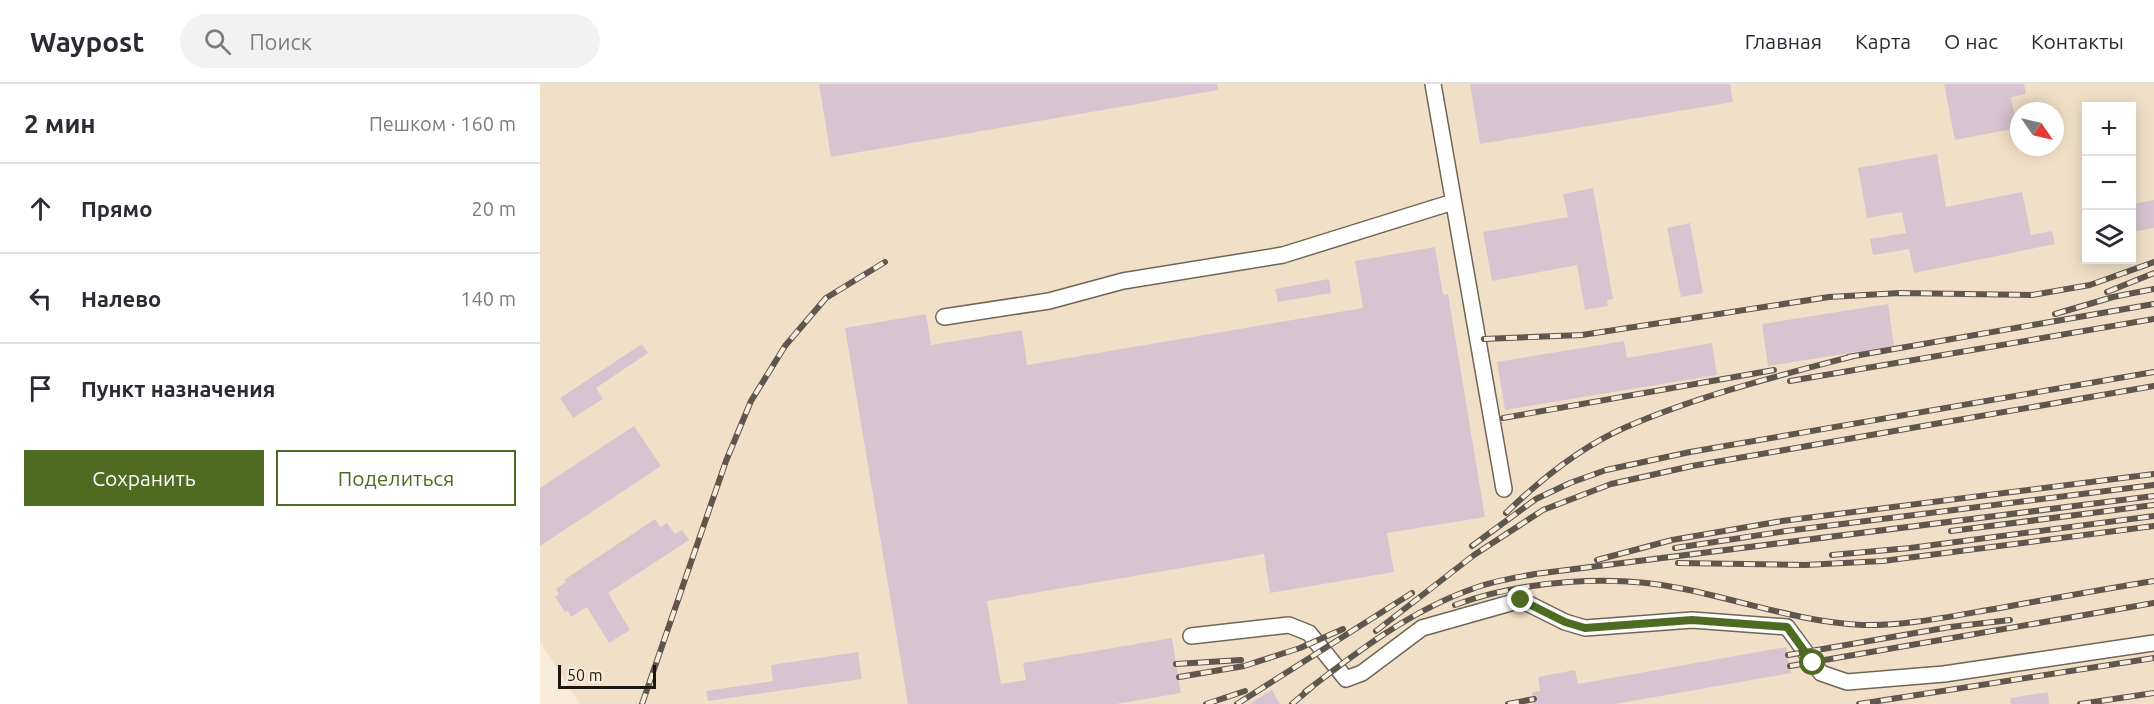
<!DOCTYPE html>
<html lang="ru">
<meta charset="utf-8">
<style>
:root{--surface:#fff;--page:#f2f2f3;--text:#2b2b33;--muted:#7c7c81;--line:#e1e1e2;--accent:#4d6c22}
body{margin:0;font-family:Ubuntu,sans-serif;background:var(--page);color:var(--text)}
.controls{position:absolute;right:18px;top:18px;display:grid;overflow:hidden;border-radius:0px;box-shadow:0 3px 15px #0003}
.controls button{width:54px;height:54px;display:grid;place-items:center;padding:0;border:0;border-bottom:2px solid var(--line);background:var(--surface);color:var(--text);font:30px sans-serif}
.compass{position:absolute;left:1470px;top:18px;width:54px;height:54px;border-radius:50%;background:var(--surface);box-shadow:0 3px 15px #0003;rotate:124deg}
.scale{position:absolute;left:18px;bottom:15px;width:98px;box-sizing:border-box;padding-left:6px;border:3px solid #1c1812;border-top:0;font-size:16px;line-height:21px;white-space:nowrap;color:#1c1812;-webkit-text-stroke:4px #f8ecda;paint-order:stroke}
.stop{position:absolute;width:18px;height:18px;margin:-14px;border:4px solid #4d6c22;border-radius:50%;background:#fff}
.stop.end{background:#4d6c22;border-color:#fff;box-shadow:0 2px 6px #0008}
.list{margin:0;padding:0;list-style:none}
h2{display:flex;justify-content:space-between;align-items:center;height:78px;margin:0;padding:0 24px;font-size:26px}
h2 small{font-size:20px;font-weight:400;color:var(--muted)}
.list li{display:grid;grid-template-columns:39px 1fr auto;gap:18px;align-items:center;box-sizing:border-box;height:90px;padding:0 24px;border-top:2px solid var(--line)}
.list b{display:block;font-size:22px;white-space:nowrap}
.list em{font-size:20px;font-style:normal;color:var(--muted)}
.actions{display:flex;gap:12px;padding:18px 24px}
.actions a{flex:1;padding:14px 0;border:2px solid var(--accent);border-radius:0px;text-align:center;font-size:21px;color:var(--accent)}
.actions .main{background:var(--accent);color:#fff}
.icon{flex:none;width:33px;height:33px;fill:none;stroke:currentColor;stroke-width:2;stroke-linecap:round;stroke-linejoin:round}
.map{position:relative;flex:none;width:1614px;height:620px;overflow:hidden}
header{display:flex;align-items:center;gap:36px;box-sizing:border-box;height:84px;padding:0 30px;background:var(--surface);border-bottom:2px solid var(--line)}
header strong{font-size:28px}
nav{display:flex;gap:33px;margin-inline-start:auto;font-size:21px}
.search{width:420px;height:54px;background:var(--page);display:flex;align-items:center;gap:15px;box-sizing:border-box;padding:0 21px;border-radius:33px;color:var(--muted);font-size:22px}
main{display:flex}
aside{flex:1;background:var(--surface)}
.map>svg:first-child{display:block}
.built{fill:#f1e0c7;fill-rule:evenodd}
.building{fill:#d8c4d0}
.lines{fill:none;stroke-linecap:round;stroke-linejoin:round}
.minor-casing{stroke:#706656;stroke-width:18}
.minor{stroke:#fff;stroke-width:15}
.rail-casing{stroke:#5e574e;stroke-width:6}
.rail{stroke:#f8ecda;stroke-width:4;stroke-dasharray:11;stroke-linecap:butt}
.route{stroke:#4d6c22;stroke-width:8}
</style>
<header>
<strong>Waypost</strong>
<div class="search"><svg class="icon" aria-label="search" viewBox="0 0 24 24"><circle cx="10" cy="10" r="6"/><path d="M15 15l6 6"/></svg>Поиск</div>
<nav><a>Главная</a><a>Карта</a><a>О нас</a><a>Контакты</a></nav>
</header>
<main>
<aside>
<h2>2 мин<small>Пешком · 160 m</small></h2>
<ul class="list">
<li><svg class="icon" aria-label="ahead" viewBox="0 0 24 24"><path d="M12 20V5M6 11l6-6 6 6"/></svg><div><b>Прямо</b></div><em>20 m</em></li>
<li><svg class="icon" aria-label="left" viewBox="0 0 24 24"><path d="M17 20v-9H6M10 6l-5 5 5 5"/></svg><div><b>Налево</b></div><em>140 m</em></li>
<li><svg class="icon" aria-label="arrive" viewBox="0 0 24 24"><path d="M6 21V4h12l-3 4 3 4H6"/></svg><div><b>Пункт назначения</b></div></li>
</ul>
<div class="actions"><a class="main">Сохранить</a><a>Поделиться</a></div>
</aside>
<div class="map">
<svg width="1614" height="620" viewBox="0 0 1614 620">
<rect width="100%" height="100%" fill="#f8ecda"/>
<!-- built -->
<path class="built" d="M0 0H1614V620H40L0 558ZM1546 22H1592V176H1546ZM1479 27H1515V63H1479Z"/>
<!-- building -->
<path class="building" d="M279 0H677L678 6 291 73Z
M930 0H1190L1193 18 940 60Z
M1404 0H1484L1486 10 1471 13 1477 44 1415 56Z
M1397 70 1406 123 1482 108 1491 151 1512 147 1515 160 1374 189 1369 165 1333 171 1330 155 1366 149 1362 128 1327 134 1318 84Z
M1053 104 1073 215 1067 216 1068 222 1045 226 1037 181 952 197 943 148 1028 133 1023 110Z
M1614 116V144L1592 148V120Z
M1150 139 1163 209 1141 213 1127 144Z
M895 163 903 211 908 210 945 433 847 449 854 488 730 509 724 470 447 517 461 600 486 596 483 579 632 554 641 609 576 620H368L305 244 386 230 391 261 482 246 487 281 823 224 815 177Z
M789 195 791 209 738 218 735 205Z
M1348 220 1354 262 1228 282 1222 240Z
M1084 257 1087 274 1172 259 1177 291 965 326 957 278Z
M102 260 108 269 56 304 63 315 33 334 20 314Z
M94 342 121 382 0 462V404Z
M115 435 120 443 127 439 135 450 142 446 149 456 68 509 90 546 69 559 47 523 31 533 28 527 25 528 15 513 19 510 16 505 26 498 24 496Z
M1246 563 1251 589 1075 620H994L992 608 1000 607 998 593 1035 586 1038 600Z
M318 568 322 595 168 617 166 607 233 597 231 581Z
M732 606 740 620H709Z
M1508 608 1509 620H1471L1470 614Z"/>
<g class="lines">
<!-- minor casing -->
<g class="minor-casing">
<path id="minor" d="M893 0 964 405
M404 233 509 217 583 197 743 171 913 118
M651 552 749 541 769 549 806 595 822 589 882 544 981 516 1025 538 1045 544 1152 536 1247 543 1281 589 1307 598 1404 590 1614 559"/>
</g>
<!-- minor -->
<use href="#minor" class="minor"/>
<!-- rail casing -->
<g class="rail-casing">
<path id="rail" d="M1567 208 1614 189
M1515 230 1573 213 1614 205
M944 255 1042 251 1289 213 1360 209 1492 211 1550 201 1614 178
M1308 273 1614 220
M1250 297 1614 235
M963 334 1234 286
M966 429C1000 396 1041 363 1084 344 1157 312 1237 292 1314 272
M1411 447 1614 421
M932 462 996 415 1030 399 1066 386 1150 368 1614 288
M1135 464 1246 447 1614 401
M1292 471 1370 464 1614 432
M1057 476 1132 456 1242 437 1614 390
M1138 479 1265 481 1343 477 1614 442
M915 521C983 496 1074 490 1144 505 1203 517 1261 538 1322 541 1364 542 1407 533 1448 526 1504 516 1559 506 1614 497
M836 547 934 471 1003 426 1071 400 1152 382 1614 302
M1248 571 1410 543 1470 536
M636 580 701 576
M1250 582 1614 519
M639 593 704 582 760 564 803 545
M765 608C817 568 870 527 932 505 952 497 974 494 995 490L1614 412
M102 620 186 377 211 317 245 262 286 214 345 178
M666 620 705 607
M697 620 872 509
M752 620 772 603
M968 620 994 615
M1319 620 1614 574
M1540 620 1614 609"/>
</g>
<!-- rail -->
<use href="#rail" class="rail"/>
</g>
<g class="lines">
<!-- route -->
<path class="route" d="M981 516 1025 538 1045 544 1152 536 1247 543 1273 579"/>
</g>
</svg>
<div class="controls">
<button>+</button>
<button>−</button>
<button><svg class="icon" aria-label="layers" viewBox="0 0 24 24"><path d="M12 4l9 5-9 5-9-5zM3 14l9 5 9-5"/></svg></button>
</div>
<svg class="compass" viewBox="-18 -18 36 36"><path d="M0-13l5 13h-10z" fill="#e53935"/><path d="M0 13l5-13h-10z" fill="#7c7c81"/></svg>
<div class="scale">50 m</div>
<div class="stop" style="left:1273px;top:579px"></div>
<div class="stop end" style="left:981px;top:516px"></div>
</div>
</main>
